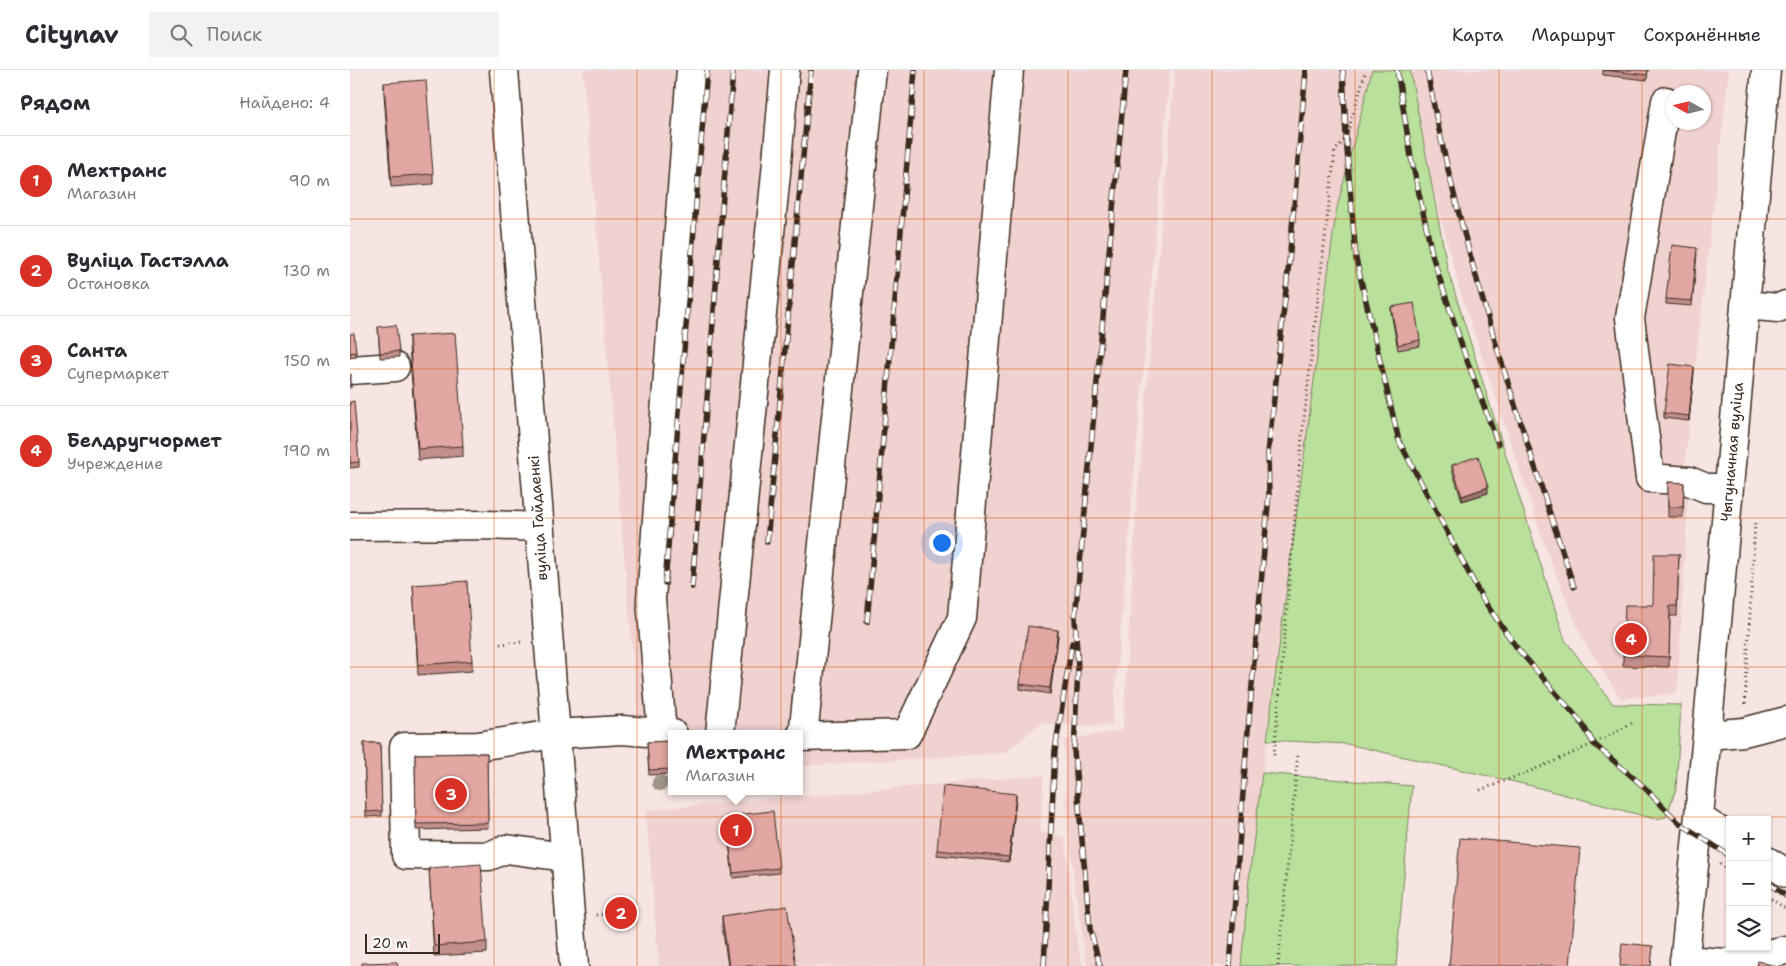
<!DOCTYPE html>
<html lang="ru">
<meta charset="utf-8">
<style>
:root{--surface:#fff;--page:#f2f2f3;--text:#2b2b33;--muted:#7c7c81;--line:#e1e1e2;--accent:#d93025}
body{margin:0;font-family:"Shantell Sans",sans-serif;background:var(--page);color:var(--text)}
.controls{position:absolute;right:15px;bottom:15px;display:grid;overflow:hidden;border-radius:0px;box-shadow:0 1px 4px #0004}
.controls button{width:45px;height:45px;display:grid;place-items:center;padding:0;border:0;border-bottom:1px solid var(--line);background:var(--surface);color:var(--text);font:25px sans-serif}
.compass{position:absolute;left:1316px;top:15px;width:45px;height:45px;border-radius:50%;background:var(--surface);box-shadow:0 1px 4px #0004;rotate:278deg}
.scale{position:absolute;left:15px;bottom:12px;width:75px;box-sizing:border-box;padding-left:5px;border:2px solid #3b2a1e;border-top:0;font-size:14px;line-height:18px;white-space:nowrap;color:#3b2a1e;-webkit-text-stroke:4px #fff;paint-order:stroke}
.you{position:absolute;left:591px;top:472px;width:18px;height:18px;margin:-12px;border:4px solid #fff;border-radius:50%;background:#1a73e8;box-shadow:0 0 0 8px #1a73e833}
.badge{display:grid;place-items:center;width:32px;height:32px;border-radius:50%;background:var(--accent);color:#fff;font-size:16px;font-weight:700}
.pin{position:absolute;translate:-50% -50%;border:2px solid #fff;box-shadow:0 1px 5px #0006}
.popup{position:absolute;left:318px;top:660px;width:135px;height:65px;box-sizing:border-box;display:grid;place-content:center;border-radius:0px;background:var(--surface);filter:drop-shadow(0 1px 4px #0005);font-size:16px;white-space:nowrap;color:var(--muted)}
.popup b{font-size:19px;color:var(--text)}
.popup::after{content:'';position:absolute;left:50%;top:100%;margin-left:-10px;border:10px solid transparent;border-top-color:var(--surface)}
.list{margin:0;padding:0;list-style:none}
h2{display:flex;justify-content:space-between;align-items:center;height:65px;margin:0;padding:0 20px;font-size:21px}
h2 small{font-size:16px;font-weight:400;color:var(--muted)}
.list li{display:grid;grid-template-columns:32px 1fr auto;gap:15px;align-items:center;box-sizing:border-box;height:90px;padding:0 20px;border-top:1px solid var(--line)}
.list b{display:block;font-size:19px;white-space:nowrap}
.list p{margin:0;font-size:16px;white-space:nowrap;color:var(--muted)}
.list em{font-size:16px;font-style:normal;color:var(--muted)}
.icon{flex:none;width:28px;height:28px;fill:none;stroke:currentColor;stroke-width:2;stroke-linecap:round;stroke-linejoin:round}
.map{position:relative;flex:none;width:1436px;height:896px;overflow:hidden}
header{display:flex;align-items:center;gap:30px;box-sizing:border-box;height:70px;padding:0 25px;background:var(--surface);border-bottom:1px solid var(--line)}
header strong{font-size:24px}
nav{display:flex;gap:28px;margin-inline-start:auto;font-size:18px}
.search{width:350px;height:45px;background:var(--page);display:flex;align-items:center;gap:12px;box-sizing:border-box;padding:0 18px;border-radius:0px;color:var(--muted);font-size:19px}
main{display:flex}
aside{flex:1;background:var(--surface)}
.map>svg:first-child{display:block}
.built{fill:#f0d2d0;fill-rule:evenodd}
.green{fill:#b9e19c;stroke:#7a865d}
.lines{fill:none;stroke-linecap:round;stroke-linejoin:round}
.minor-casing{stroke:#3b2a1e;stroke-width:31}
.path{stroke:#3b2a1e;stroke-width:3;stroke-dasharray:1 4;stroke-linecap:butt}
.minor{stroke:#fff;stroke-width:28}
.rail-casing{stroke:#3b2a1e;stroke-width:5.5}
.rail{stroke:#fff;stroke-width:4;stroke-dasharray:11;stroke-linecap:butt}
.tree{fill:#a09788}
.wall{fill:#c2908c;stroke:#3b2a1e}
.shaded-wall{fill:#9e7572;stroke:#3b2a1e}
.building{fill:#e2a7a3;stroke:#3b2a1e}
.grid{fill:none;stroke:#df570d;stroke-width:1;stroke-opacity:0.55}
.labels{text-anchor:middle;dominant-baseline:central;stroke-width:4;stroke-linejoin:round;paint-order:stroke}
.street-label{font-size:15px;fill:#3b2a1e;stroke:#fff}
</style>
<header>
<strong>Citynav</strong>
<div class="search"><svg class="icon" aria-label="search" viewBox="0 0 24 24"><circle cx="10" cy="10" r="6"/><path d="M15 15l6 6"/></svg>Поиск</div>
<nav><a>Карта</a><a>Маршрут</a><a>Сохранённые</a></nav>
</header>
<main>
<aside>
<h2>Рядом<small>Найдено: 4</small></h2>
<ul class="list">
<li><span class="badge">1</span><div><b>Мехтранс</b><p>Магазин</p></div><em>90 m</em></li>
<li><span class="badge">2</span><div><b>Вуліца Гастэлла</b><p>Остановка</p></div><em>130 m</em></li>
<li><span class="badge">3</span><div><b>Санта</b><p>Супермаркет</p></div><em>150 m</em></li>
<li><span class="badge">4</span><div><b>Белдругчормет</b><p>Учреждение</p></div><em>190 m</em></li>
</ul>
</aside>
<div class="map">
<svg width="1436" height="896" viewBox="0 0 1436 896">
<rect width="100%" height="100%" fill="#f6e5e3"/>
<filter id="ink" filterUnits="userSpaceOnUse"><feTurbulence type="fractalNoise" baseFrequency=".02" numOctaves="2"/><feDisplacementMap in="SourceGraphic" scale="10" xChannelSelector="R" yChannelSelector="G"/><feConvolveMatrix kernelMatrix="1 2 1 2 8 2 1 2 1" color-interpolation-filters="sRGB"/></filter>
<g filter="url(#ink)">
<!-- built -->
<path class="built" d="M233 0H820L762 655 726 656 691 653 654 683 450 696V664H322V704L299 705 297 677 289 661Z
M825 0H1022L986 142 899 809 891 896H738L734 881 725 816 716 729 714 670 773 660 787 430Z
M1060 0H1379L1339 351 1335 395 1339 411 1327 623 1271 629 1233 570 1198 484 1111 224 1075 87ZM1324 22H1354V52H1324Z
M694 705 690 762 715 767 727 874 733 896H309L296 740Z"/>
<!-- green -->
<path class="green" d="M1022 0H1060L1098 201 1158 392 1215 570 1263 634 1331 635 1326 719 1316 747 1305 749 1178 715 997 674 917 670 986 142Z
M912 703 1062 716 1046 896H891L899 809Z"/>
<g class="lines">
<!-- minor casing -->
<g class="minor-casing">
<path id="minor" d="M154 0 224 896
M1316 31 1280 248 1300 408 1339 411 1356 418H1379
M1395 235 1428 238 1436 235
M0 300 45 297
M0 456 136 455 189 457
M312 663 301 529 341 0
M370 664 426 103 435 0
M1357 665 1394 662 1436 651
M450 667 557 664 612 548 659 0
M453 667 522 0
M1349 748 1380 768
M215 787 156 779 139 786 56 785 54 677 128 676 205 664 272 660 323 664
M1417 791 1436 803
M1334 890 1375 893 1436 880
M1334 896 1357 665 1416 0"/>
</g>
<!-- path -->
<path class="path" d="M150 574 172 572
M1395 634 1405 453
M924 685 952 366 985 81 996 68 1016 0
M1130 720C1183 701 1235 680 1284 652
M1370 794 1380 801
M1417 826 1436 839
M246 845 271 843
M928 896 948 683"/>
<!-- minor -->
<use href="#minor" class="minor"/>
<!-- rail casing -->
<g class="rail-casing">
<path id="rail" d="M993 0 996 68 1006 189 1049 371 1132 528 1167 578 1231 652 1244 674 1292 715 1328 752 1380 786
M1047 0 1061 87 1083 188 1115 285 1148 374
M1077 0C1109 176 1169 347 1224 517
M417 472 461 0
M315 513 357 0
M342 517 383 0
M517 552 565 0
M1417 812 1436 826
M694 896 705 681 722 573
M750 896 740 859 724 681 728 599 725 548 776 0
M880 896 896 683 919 424 918 383 939 192 956 0"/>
</g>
<!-- rail -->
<use href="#rail" class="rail"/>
</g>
<!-- trees -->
<circle class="tree" cx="310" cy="713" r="8"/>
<!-- wall -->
<path class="wall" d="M1253 0H1298L1297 10 1253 5Z
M34 13 83 104V114L41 117 34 24Z
M1347 183 1342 236 1316 234V229Z
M1041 237 1070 270V276L1048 280 1041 242Z
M28 257 49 281V287L30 288Z
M0 264 6 282V287L0 288Z
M59 266 113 376V386L68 390 59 276Z
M1344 302 1339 351 1314 348V343Z
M0 332 9 392V397L0 398Z
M1102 395 1138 423 1112 431 1102 400Z
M1318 412 1334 413 1333 447H1318Z
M1329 484 1327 546H1320L1319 597 1273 596V585L1303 535Z
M63 515 122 591V601L68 605Z
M708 566 700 624 670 619V614Z
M322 671V704L299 705 297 672Z
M14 673H30L32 746 16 747Z
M137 683 138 758 66 760 65 684Z
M666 729 659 792 587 785V780Z
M376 746 429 798V803L383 808Z
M79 798 137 872V883L84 886Z
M372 846 446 896H378L372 856Z"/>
<!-- shaded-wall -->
<path class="shaded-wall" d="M1344 297V302L1339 351V346Z
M1138 417V423L1112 431V426Z
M708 560V566L700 624V618Z
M666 724V729L659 792V787Z"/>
<!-- building -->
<path class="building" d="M1253 0H1298L1297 5Z
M76 10 83 104 41 107 34 13Z
M1322 175 1347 178 1342 231 1316 229Z
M1064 233 1070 270 1048 275 1041 237Z
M46 255 49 281 30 283 28 257Z
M4 263 6 282 0 283V264Z
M105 263 113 376 68 379 59 266Z
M1320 294 1344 297 1339 346 1314 343Z
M0 304H1V318H0Z
M4 331 9 392 0 393V332Z
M1128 386 1138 417 1112 426 1102 395Z
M1318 412 1334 413 1333 437H1318Z
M1304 484H1329L1327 536H1320L1319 587 1273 585 1275 535H1303Z
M117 511 122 591 68 595 63 515Z
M678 556 708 560 700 618 670 614Z
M322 671V699L299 700 297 672Z
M14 673H30L32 741 16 742Z
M137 683 138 753 66 754 65 684Z
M593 716 666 724 659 787 587 780Z
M423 741 429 798 383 803 376 746Z
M1110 768 1230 778 1220 896H1099Z
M131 794 137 872 84 876 79 798Z
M437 836 446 896H379L372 846Z
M1272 873 1303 876 1301 896H1270Z
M1408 891 1425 896H1407Z
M47 892 48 896H12V893Z"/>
</g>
<!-- grid -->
<path class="grid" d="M144 0V896M287 0V896M431 0V896M574 0V896M718 0V896M862 0V896M1005 0V896M1149 0V896M1292 0V896M0 149H1436M0 299H1436M0 448H1436M0 597H1436M0 747H1436"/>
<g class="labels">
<!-- street labels -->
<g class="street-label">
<text transform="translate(1382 382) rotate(-85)">Чыгуначная вуліца</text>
<text transform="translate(188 448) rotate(-94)">вуліца Гайдаенкі</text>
</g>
</g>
</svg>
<div class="controls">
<button>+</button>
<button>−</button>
<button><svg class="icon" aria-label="layers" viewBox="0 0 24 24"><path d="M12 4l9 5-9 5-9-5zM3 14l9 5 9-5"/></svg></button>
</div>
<svg class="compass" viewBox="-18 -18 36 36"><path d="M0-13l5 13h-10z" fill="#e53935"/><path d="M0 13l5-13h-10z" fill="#7c7c81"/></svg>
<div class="scale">20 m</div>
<div class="you"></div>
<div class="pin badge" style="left:386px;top:760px">1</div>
<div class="popup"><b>Мехтранс</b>Магазин</div>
<div class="pin badge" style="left:271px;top:843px">2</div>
<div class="pin badge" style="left:101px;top:724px">3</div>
<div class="pin badge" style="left:1281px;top:569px">4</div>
</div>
</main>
